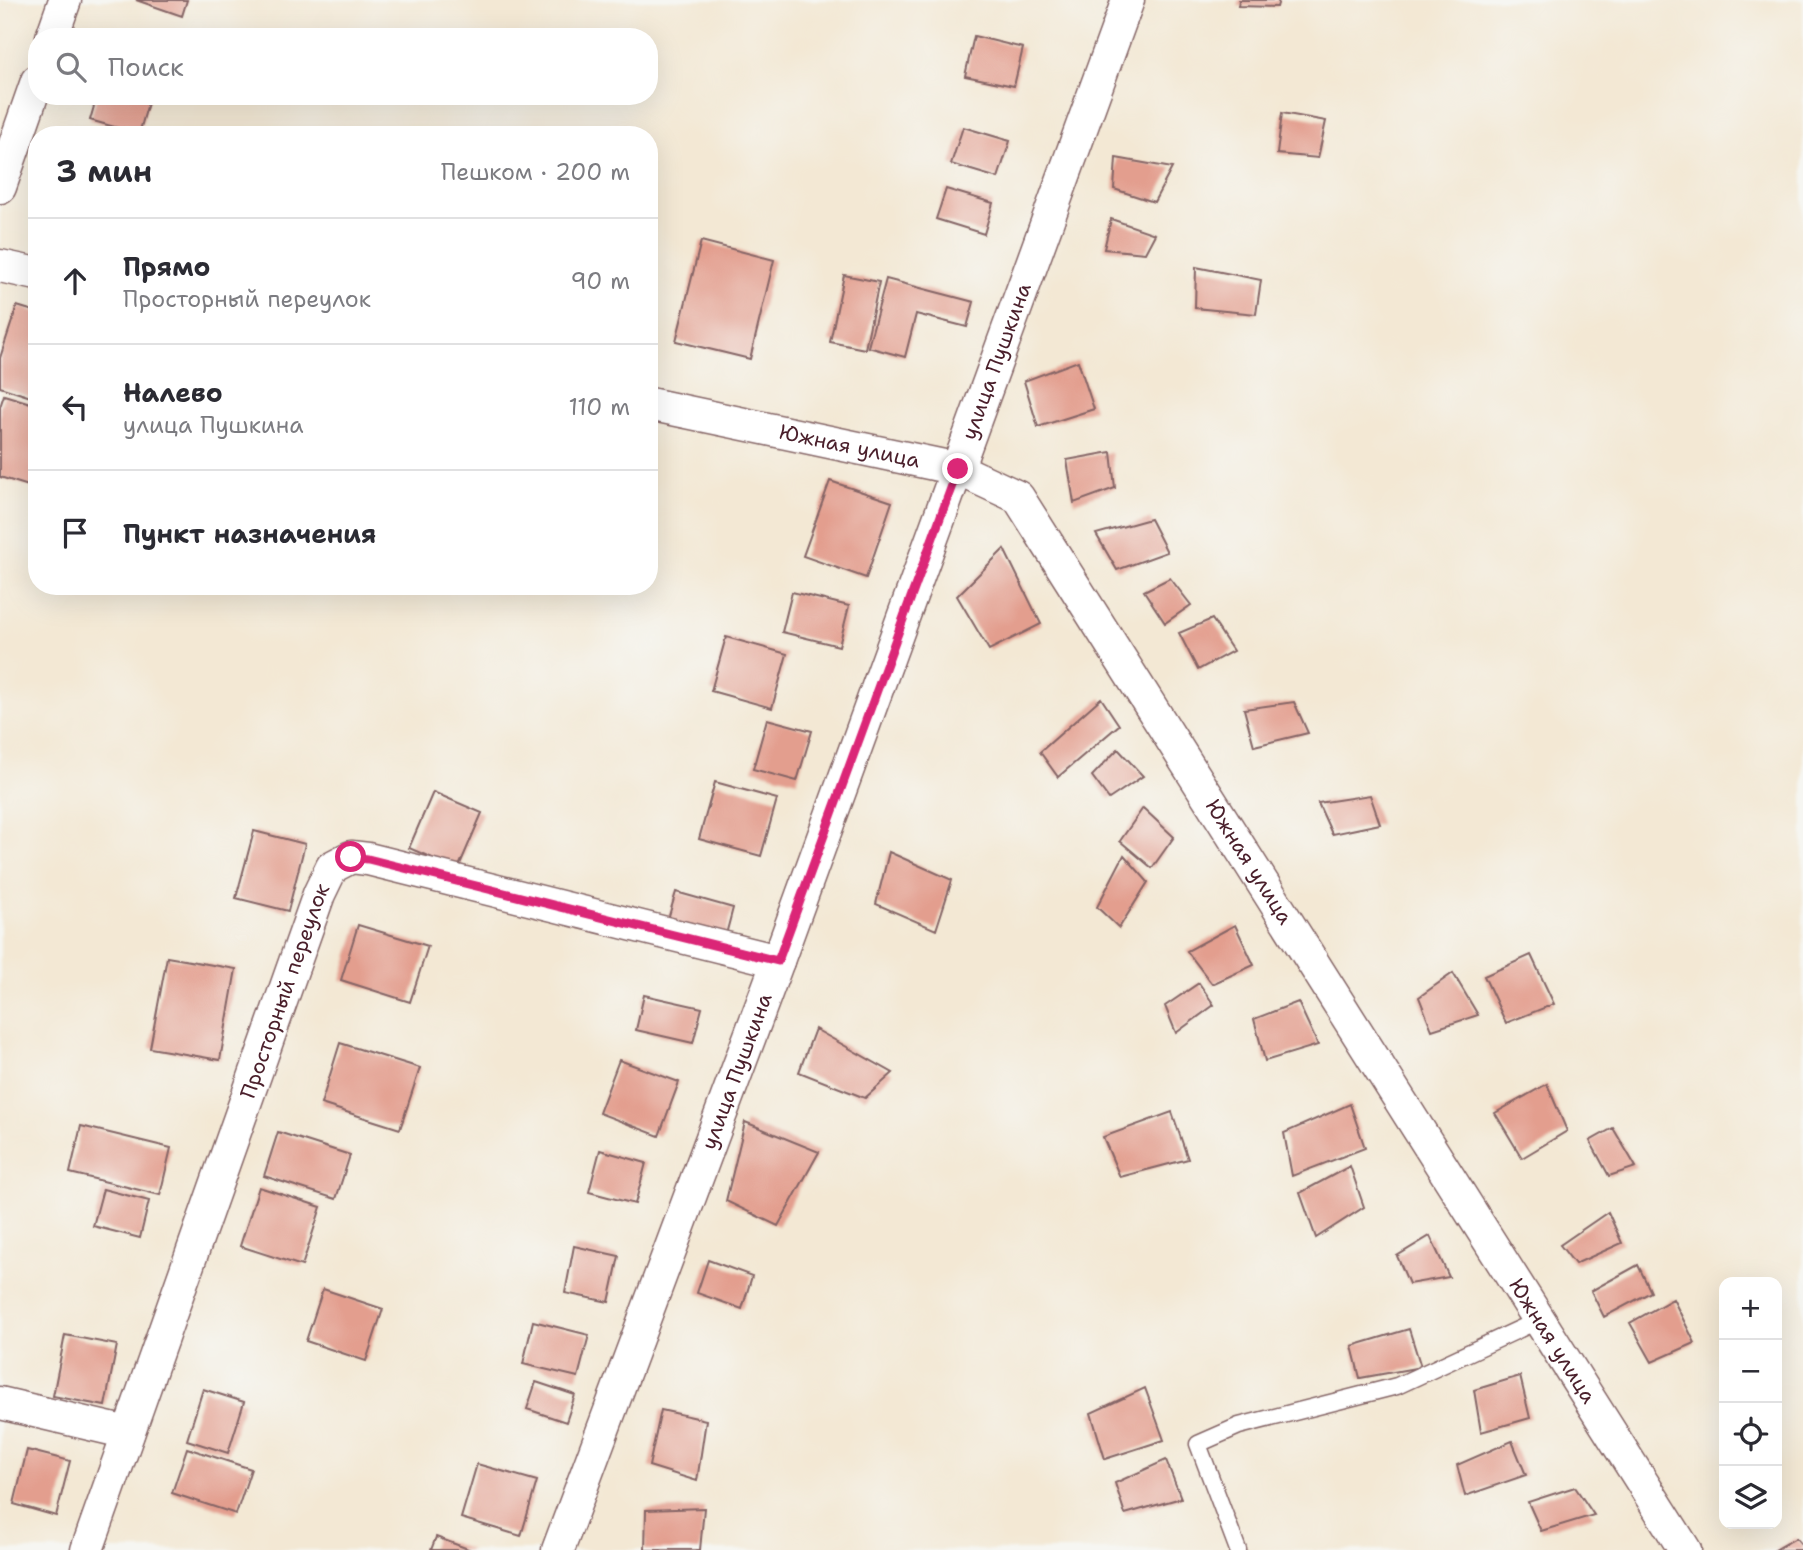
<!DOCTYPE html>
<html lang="ru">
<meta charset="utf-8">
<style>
:root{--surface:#fff;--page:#f2f2f3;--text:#2b2b33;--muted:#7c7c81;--line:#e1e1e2}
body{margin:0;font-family:"Shantell Sans",sans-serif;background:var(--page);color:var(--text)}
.controls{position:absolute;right:21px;bottom:21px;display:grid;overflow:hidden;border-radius:14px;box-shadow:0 7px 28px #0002}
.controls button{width:63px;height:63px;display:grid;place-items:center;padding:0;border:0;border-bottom:2px solid var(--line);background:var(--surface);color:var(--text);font:35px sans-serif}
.stop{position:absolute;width:21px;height:21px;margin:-16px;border:5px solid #db2777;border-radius:50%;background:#fff}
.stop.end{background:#db2777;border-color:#fff;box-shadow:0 2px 7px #0008}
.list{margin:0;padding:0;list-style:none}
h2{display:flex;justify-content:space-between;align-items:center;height:91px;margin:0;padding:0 28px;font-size:30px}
h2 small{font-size:23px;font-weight:400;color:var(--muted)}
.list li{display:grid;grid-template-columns:46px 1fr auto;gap:21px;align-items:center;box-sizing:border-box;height:126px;padding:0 28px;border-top:2px solid var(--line)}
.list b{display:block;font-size:26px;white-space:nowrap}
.list p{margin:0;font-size:23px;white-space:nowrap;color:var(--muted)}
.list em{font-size:23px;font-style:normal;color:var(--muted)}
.icon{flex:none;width:38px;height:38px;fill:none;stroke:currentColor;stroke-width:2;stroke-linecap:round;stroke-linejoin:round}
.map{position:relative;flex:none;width:1803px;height:1550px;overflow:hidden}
.search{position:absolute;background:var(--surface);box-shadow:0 7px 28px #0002;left:28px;top:28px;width:630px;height:77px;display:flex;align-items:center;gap:18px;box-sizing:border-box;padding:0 24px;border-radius:28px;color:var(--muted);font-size:26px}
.panel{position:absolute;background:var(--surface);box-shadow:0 7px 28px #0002;left:28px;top:126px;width:630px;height:469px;border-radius:28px}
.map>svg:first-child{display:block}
.building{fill:#e39e8e}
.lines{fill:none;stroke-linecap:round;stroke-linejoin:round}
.service-casing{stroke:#856566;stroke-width:19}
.minor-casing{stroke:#856566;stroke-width:35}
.service{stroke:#fff;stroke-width:16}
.minor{stroke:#fff;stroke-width:32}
.route{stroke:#db2777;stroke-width:9}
.labels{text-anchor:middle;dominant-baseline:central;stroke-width:5;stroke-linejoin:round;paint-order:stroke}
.street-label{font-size:21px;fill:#4a1f2b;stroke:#f6f6f2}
</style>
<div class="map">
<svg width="1803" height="1550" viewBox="0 0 1803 1550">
<rect width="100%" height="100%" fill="#f6f6f2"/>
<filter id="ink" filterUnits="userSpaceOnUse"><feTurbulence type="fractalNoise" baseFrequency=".0143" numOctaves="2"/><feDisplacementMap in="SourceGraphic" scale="14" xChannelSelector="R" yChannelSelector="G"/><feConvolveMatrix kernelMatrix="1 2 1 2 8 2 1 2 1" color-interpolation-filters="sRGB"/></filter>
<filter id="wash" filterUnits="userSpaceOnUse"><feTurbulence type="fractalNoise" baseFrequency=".00686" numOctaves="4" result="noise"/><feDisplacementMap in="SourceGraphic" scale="28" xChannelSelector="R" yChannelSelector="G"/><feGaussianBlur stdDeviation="1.57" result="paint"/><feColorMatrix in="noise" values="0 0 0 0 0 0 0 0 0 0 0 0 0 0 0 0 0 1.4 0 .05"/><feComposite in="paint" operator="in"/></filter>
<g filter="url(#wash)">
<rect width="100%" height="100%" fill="#f3e8d4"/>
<g id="blocks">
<!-- building -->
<path class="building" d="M136 0H187L182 16Z
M1239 0H1279L1277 7 1238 6Z
M974 36 1023 48 1014 86 965 76Z
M97 96H150L139 134 90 120Z
M1282 113 1326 121 1318 158 1277 154Z
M963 127 1010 141 998 178 951 164Z
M1116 158 1172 168 1154 202 1114 189Z
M946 189 993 203 984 234 936 219Z
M1111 219 1155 234 1145 253 1104 249Z
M701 241 774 260 750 359 676 341Z
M1196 267 1261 280 1256 314 1195 308Z
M844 275 879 282 865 349 830 342Z
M886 279 974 302 967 327 916 314 905 357 868 347Z
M17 306 37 312V399L0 387V358Z
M1078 361 1094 409 1038 427 1024 381Z
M4 395 37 405V482L35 488 0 477V407Z
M1111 452 1115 488 1074 503 1067 460Z
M830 481 892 502 866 578 803 556Z
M1150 519 1167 552 1117 570 1096 534Z
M1004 549 1041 624 989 650 957 596Z
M1170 578 1191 605 1165 623 1144 591Z
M792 592 849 606 839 646 782 632Z
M1212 619 1233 651 1198 670 1179 633Z
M726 637 787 654 772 708 711 691Z
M1101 698 1119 725 1058 777 1040 752Z
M1294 702 1308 733 1254 746 1244 709Z
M767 719 812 731 797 781 753 769Z
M1118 749 1143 776 1109 799 1092 776Z
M715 782 777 799 761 856 699 839Z
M433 792 482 813 458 869 409 848Z
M1370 795 1380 824 1332 834 1318 803Z
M1143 808 1174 837 1152 868 1120 841Z
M254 831 305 844 288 911 236 898Z
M889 852 952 880 936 930 876 904Z
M1124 855 1148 882 1119 928 1097 907Z
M676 892 733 908 724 942 666 926Z
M358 925 428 946 410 1002 341 980Z
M1235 925 1254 965 1212 984 1187 951Z
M1531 955 1554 1004 1506 1023 1484 976Z
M167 957 236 969 220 1060 150 1048Z
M1453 973 1478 1015 1432 1030 1419 997Z
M1199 983 1214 1005 1176 1033 1165 1006Z
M644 995 702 1008 693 1043 636 1030Z
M1298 1002 1318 1045 1265 1061 1254 1019Z
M815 1029 893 1073 865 1098 799 1072Z
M340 1043 420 1068 400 1129 321 1104Z
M619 1060 679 1082 659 1136 599 1113Z
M1547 1084 1567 1131 1522 1158 1495 1113Z
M1350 1104 1365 1148 1292 1176 1284 1133Z
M1172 1112 1188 1159 1120 1177 1103 1137Z
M745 1122 819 1152 778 1226 726 1201Z
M81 1126 171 1148 160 1195 70 1173Z
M1613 1128 1636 1167 1609 1176 1590 1141Z
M278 1132 350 1155 336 1199 264 1176Z
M600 1150 646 1163 635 1204 589 1192Z
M1350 1166 1364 1207 1316 1238 1300 1193Z
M259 1187 321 1207 302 1266 240 1246Z
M103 1189 149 1201 140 1238 93 1226Z
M1608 1212 1622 1243 1575 1264 1560 1245Z
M1430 1236 1449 1277 1409 1284 1397 1256Z
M574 1246 619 1256 609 1302 565 1293Z
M708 1260 752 1276 742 1309 697 1293Z
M1638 1265 1651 1292 1604 1317 1591 1291Z
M323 1289 383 1309 366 1361 306 1341Z
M1673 1299 1695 1343 1652 1362 1630 1323Z
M533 1321 589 1335 578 1377 523 1364Z
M1409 1329 1421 1367 1360 1378 1352 1346Z
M65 1335 117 1345 105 1406 53 1396Z
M1520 1376 1530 1418 1481 1432 1474 1390Z
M536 1382 575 1395 566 1422 527 1409Z
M1145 1388 1164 1440 1105 1459 1091 1413Z
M203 1389 244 1402 228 1453 187 1440Z
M661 1410 706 1420 697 1481 649 1466Z
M1512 1441 1526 1475 1465 1496 1457 1465Z
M187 1448 251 1469 236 1514 172 1493Z
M27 1450 70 1461 56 1516 14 1504Z
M1166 1460 1181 1498 1125 1514 1115 1483Z
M477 1464 537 1481 521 1536 461 1518Z
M1575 1487 1594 1515 1541 1531 1528 1502Z
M704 1508 700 1550H645L646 1510Z
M436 1537 471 1550H431Z
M1796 1538 1803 1546V1550H1775Z"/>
</g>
</g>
<g filter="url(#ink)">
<use href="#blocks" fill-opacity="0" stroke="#856566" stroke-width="2"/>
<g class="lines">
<!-- service casing -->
<g class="service-casing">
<path id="service" d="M1238 1550 1198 1444 1239 1426 1397 1386 1539 1320"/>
</g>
<!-- minor casing -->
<g class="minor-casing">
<g id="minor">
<path d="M52 37 65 0"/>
<path d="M0 187 37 81"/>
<path d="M0 266 37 274"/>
<path id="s1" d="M649 404 958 469 1018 497 1685 1550"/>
<path d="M0 1403 128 1433"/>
<path id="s2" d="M87 1550 319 894 332 867 351 857 368 859 778 961"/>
<path id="s3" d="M558 1550 778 961 1128 0"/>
</g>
</g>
<!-- service -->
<use href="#service" class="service"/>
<!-- minor -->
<use href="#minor" class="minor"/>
</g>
</g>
<g class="lines" filter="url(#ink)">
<!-- route -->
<path class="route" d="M351 857 368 859 778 961 958 469"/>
</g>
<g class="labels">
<!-- street labels -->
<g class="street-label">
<text stroke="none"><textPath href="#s3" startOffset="1267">улица Пушкина</textPath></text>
<text stroke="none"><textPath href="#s1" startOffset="205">Южная улица</textPath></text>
<text stroke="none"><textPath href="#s1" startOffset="814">Южная улица</textPath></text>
<text stroke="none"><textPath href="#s2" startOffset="593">Просторный переулок</textPath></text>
<text stroke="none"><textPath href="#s3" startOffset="511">улица Пушкина</textPath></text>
<text stroke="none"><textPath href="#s1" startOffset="1381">Южная улица</textPath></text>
</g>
</g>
</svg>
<div class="controls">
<button>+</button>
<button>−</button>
<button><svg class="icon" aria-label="locate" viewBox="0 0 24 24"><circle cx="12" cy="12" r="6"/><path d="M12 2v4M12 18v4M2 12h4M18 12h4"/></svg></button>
<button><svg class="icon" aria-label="layers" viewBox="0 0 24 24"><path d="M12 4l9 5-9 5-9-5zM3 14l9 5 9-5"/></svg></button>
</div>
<div class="stop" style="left:351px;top:857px"></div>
<div class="stop end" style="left:958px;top:469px"></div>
<div class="search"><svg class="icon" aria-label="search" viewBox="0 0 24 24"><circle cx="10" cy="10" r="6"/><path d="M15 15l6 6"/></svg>Поиск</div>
<section class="panel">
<h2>3 мин<small>Пешком · 200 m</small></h2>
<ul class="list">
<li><svg class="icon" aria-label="ahead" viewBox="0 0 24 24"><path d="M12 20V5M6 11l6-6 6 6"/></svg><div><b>Прямо</b><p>Просторный переулок</p></div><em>90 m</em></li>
<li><svg class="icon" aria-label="left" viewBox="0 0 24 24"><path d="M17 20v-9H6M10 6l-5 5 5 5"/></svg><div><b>Налево</b><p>улица Пушкина</p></div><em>110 m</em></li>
<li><svg class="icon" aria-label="arrive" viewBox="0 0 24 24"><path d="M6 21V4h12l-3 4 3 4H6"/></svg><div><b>Пункт назначения</b></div></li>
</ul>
</section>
</div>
